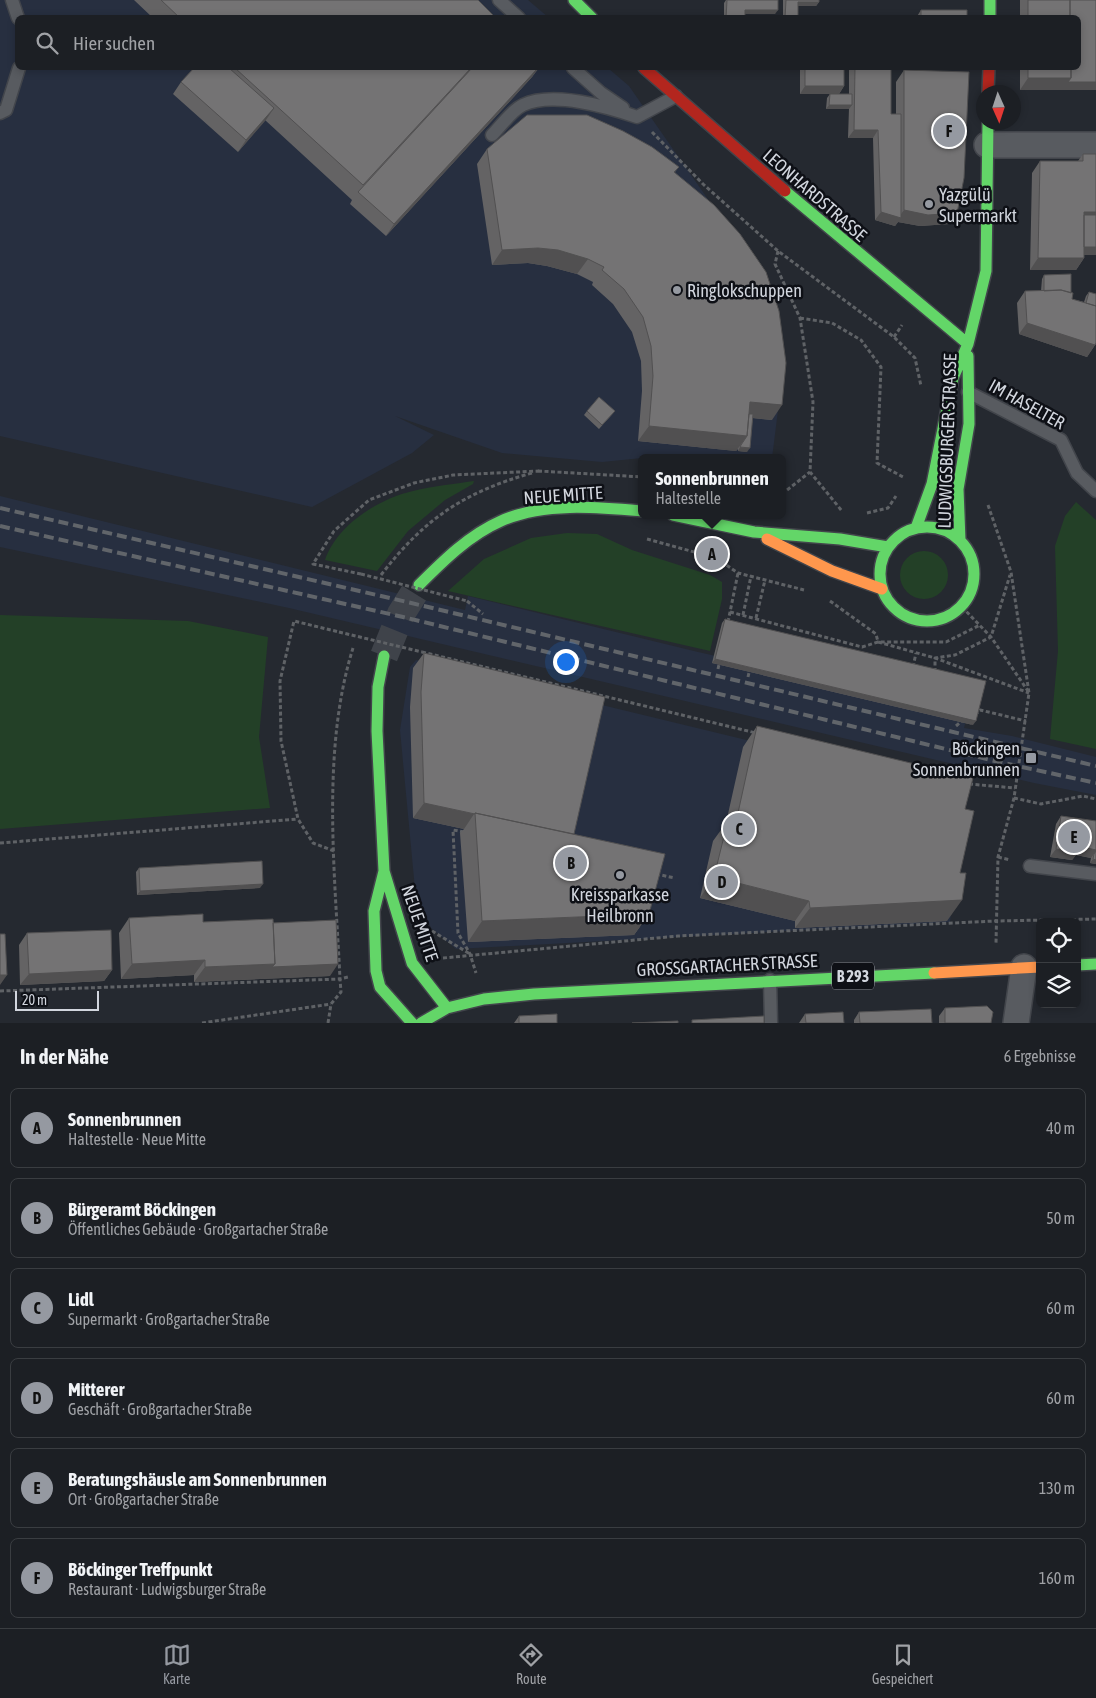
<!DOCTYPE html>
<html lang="de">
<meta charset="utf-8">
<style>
:root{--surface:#1c1f24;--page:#292c31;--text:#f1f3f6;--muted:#a0a2a6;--line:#3a3d41;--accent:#9599a1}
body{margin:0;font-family:"Asap Condensed",sans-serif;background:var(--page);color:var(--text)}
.controls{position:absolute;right:15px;bottom:15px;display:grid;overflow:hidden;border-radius:8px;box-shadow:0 2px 8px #0003}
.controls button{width:45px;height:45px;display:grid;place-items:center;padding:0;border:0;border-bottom:1px solid var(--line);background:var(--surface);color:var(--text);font:25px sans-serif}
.compass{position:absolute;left:976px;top:85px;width:45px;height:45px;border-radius:50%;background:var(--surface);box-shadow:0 2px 8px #0003;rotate:177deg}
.scale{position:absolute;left:15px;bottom:12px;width:84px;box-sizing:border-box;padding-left:5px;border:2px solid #d2d6de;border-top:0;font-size:14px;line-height:18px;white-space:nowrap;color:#d2d6de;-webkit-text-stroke:4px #0e1016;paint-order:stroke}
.you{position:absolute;left:565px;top:661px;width:18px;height:18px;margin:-12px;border:4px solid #fff;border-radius:50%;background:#1a73e8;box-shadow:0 0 0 8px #1a73e833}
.badge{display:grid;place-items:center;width:32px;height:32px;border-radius:50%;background:var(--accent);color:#111;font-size:16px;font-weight:700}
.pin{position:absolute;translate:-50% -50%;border:2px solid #fff;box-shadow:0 1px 5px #0006}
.popup{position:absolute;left:638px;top:454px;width:148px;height:65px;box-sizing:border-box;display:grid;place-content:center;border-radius:8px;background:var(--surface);filter:drop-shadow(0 1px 4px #0005);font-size:16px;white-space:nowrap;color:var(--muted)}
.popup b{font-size:19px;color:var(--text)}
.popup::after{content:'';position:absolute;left:50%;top:100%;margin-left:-10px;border:10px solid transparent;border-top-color:var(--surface)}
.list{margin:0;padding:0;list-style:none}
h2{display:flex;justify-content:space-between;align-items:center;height:65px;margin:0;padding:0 20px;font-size:21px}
h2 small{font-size:16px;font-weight:400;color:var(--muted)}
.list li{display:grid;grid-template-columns:32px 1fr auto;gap:15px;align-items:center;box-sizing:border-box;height:80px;margin:0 10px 10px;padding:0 10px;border:1px solid var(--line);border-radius:8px}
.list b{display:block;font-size:19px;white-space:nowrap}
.list p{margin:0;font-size:16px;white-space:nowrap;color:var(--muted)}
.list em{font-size:16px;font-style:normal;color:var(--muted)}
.icon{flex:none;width:28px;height:28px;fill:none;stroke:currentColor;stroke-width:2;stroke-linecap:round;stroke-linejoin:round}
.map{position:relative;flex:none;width:1096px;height:1023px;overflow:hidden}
.search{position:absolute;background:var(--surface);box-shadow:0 2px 8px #0003;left:15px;right:15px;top:15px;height:55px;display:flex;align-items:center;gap:12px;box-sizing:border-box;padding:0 18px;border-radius:8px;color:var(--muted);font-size:19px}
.sheet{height:605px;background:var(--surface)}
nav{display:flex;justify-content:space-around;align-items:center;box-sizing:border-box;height:70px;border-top:1px solid var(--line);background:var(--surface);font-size:14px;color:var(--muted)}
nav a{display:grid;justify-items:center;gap:2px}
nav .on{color:var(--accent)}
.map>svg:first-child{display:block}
.built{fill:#272f40}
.green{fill:#234027}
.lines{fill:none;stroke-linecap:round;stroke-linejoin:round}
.secondary-tunnel{stroke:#3f434a;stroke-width:28;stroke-dasharray:28 14;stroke-linecap:butt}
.lane-casing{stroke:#42454b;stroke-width:15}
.street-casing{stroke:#42454b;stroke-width:28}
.fast-casing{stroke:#42454b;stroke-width:14}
.slow-casing{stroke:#42454b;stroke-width:14}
.jam-casing{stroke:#42454b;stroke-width:14}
.path{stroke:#5f6266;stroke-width:3;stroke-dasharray:4 2.5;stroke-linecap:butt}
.lane{stroke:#585b60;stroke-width:12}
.street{stroke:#585b60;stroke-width:25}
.fast{stroke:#63d668;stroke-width:11}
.slow{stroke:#ff974d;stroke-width:11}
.jam{stroke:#b3261e;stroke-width:11}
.rail{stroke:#61656a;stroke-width:4;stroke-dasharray:10 5;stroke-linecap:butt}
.path-bridge{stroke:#5f6266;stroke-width:3;stroke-dasharray:4 2.5;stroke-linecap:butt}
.wall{fill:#646364}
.shaded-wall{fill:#515051}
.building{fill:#747374;stroke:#515051}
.poi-dot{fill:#9599a1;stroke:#0e1016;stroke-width:2}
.labels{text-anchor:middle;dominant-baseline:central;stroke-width:5;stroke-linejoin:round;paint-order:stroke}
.shield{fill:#0e1016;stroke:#979ba2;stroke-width:1}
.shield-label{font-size:16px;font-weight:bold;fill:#d2d6de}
.poi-label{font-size:18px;fill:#d2d6de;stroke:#0e1016;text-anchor:start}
.street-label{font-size:18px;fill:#d2d6de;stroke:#0e1016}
</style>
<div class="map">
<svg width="1096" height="1023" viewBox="0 0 1096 1023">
<rect width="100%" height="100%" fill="#252930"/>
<!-- built -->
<path class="built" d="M0 0H528L548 17 18 18V68H608L629 86 765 281 782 378 772 458H642L602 462 502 453 395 416 434 435 412 453 312 507 0 436Z
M0 496 465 610 468 596 698 652 968 712 964 728 1012 736 1096 757V795L1034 783 289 608 0 547Z
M416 660 965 793 950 922 456 949 431 928 415 889 400 730 410 667Z"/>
<!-- green -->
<path class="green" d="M474 481 473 484 445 500 408 531 377 571 325 560C337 525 378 499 413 491 433 486 454 484 474 481Z
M1076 502 1096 520V749L1050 739 1058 651 1055 546 1065 516Z
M567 533 597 534 632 550 710 575 722 582V599L710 651 448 591 484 559 531 538Z
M900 575a24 24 0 1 1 48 0a24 24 0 1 1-48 0Z
M0 615 188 621 268 637 259 737 270 808 0 829Z"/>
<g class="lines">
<!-- secondary-tunnel -->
<path class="secondary-tunnel" d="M384 656 401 614 419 585"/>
<!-- lane casing -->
<g class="lane-casing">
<path id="lane" d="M12 0 18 18
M499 0 519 18
M573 68 601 93 623 108
M0 113 6 110 19 68
M492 135C501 126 512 110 523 105 553 91 608 107 637 117L676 96
M968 392 1061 440 1077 473 1096 491
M1030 866 1096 874
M770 980 771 1023"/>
</g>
<!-- street casing -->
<g class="street-casing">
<path id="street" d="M987 145H1096
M1016 1023 1024 967"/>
</g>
<!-- fast casing -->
<g class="fast-casing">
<path id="fast" d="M574 0 592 18
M990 0V18
M785 191 968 344
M673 515 754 532 840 539 888 547
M880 574a47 47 0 1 1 94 0a47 47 0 1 1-94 0Z
M916 528 932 484 953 378 968 344 986 271 988 122
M960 540 958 489 969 424 968 356
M419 585C443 561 469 535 501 521 543 502 597 507 642 511
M384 656 378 687 377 731 384 871 412 963 447 1008
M384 871 374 911 376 971 380 987 412 1023
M1077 965 1096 964
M421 1023 447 1008 484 999 534 994 934 973"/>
</g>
<!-- slow casing -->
<g class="slow-casing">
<path id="slow" d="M767 539 832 571 882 589
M934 973 1040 967"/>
</g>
<!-- jam casing -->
<g class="jam-casing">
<path id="jam" d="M644 68 785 191
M988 92 989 68"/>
</g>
<!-- path -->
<path class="path" d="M652 132 703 184 778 251 894 337 915 358 921 386
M778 251 775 264 800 318 813 402 810 472 842 511
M800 318 832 323 861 340 881 367 877 463 905 478
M894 337 902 325
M538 471 642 477
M782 494 810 472
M988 505 1011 572 1029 693 1014 798 998 857 996 943
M867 513 888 508 896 496
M647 539 716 558 738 573 804 590
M361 574 313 564 334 531 369 500 414 483 453 475 539 471
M381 575C424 519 464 492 532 473
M467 601 483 614
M830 601 876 634 878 642 935 658 1029 693
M962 607 991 637 1028 691
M730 612 862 647 878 642H946L980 625
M743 615 751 576
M756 618 765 580
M728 622 738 573
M422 652 756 733
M913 667 916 653
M718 669 720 660
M935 672V658L955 655 991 637 1010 575
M748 677 750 668
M975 715 980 710 1026 721
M956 726 964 719
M969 784 1015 788
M1014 798 1041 804 1083 796 1096 799
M464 832 453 830 458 933 470 954 476 973
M0 843 298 819
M334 851 313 843 298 819 281 741 280 681 294 621 339 632
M998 857 1010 860
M656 874 675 878
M432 931 470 954
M443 958 678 936 995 921 1096 919
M0 991 340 979C335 873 321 750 353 648
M202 1023 331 1004
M328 1023 331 1004 341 992 340 979 348 977"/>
<!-- lane -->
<use href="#lane" class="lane"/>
<!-- street -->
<use href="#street" class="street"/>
<!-- fast -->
<use href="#fast" class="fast"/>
<!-- slow -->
<use href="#slow" class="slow"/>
<!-- jam -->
<use href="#jam" class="jam"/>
<!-- rail -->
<path class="rail" d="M0 508 407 602 1096 766
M0 526 403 617 999 762 1096 783"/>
<!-- path-bridge -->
<path class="path-bridge" d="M361 574 467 601
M339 632 422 652"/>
</g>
<!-- wall -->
<path class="wall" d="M134 0H478L496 18H153Z
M726 0H778L775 14H745V18H724V3Z
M783 0H819V2L816 6H798V18H783Z
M1020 0H1096V90H1020V68H1078V18H1020Z
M921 10 967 18H916Z
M194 68H539L532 77 386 236 350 204 352 200 265 120 238 152 173 94 181 82Z
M800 68H844V86L839 94H800Z
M849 68H891V114H896V82L904 70 957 213 949 224 920 226 898 222 895 226 875 220 873 138H848L849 108 826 109 827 98 830 94H849Z
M487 149 679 167 675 172 772 420 753 418 747 452 738 451V449L736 451 638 441 642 391 641 361 632 332 613 304 592 285 593 282 577 274 547 266 528 263 492 265 477 164Z
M1083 154H1096V255H1084V258L1076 270H1030L1032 173 1040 161H1078Z
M1044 275 1071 293 1072 299 1084 302 1086 296 1089 292 1095 345 1087 357 1019 334 1017 303 1025 291H1041L1042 279Z
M587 411H615L599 429 584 415Z
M725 619 973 725 712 663 722 623Z
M424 653 574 834 649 914 634 935 468 942 460 833 464 829 413 818 410 707 413 668Z
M757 726 965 809 947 921 795 928V921L700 898 713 841 726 823 743 747Z
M1061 816 1096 821V864L1090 863 1091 858 1076 855 1072 860 1050 857 1056 824Z
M139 868 260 888 137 895 136 872Z
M129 918 203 922H273L330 976 194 982V975L121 979 119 933Z
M27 933 112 970 104 981 20 985 19 945Z
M945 1008 991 1023H939V1016Z
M859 1012 932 1023H854V1020Z
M805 1014 844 1023H799Z
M519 1016 557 1023H514Z"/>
<!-- shaded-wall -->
<path class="shaded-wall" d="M798 2H819L816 6H795Z
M745 10H778L775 14H743Z
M538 68 532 77 386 236 394 224Z
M1028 78H1071L1096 82V90H1020Z
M805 86H844L839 94H800Z
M829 105H852L849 109H826Z
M274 108 266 120 238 152 246 140Z
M854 130H878L873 138H848Z
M904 210 957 213 949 224 920 226 898 222 895 226 875 220 881 212 899 217Z
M1084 212H1096V223H1082Z
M1082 247H1096V255H1076Z
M538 248 558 250 588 259 577 274 547 266 528 263 492 265 502 250Z
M1038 258H1084L1076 270H1030Z
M1027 323 1095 345 1087 357 1019 334Z
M750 402 782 405 772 420 743 417Z
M649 426 747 436 736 451 638 441Z
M740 447 750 448 747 452 738 451Z
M715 659 976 721 973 725 712 663Z
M424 803 474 814 464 829 413 818Z
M1079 846 1096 850V851L1091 858 1076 855 1072 860 1050 857 1056 849Z
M1093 859 1096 860V864L1090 863Z
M714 877 809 901 795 921 700 898Z
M263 884 260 888 137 895 140 891Z
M962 900 947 921 795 928 810 908Z
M649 914 634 935 468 942 482 921Z
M205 960 194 975 121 979 132 964Z
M275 964H338L330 976 194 982 205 967Z
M112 970 104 981 20 985 29 974Z
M0 975H7L0 985Z"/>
<!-- building -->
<path class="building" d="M161 0H478L496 18H180Z
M727 0H778V10H745V18H726Z
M786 0H819V2H798V18H785Z
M1028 0H1070V18H1028Z
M1070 0H1096V82H1068L1071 78V68H1078V18H1070Z
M921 10H967V18H921Z
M860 16H887V18H860Z
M194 68H229L274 108 246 140 181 82Z
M235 68H471L363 185Z
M472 68H538L394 224 358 192Z
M805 68H844V86H805Z
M855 68H891V114H901V218L881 212 878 130H854Z
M1028 68H1071V78H1028Z
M904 70 969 72 964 178 957 213 928 215 904 210Z
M830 94H852V105H829Z
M527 115H587L623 131 652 147 679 167 674 172 714 205 740 234 766 272 779 311 786 363 782 405 750 402 747 436 649 426 653 376 651 346 643 317 624 289 602 270 604 267 588 259 558 250 538 248 502 250 487 149Z
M1083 154H1096V212H1084V258H1038L1040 161H1083Z
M1084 215H1096V247H1084Z
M1071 274V293L1061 290 1044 291V275Z
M1061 290 1073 293 1072 299 1096 306V343L1095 345 1027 323 1025 291Z
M1089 292 1096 294V306L1086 303Z
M599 397 615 411 602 425 587 411Z
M749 414H753L750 448 740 447 741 445 747 436Z
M725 619 986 681 976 721 715 659Z
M424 653 605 697 574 834 475 813V814L424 803 421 692Z
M757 726 973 778 965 809 974 811 960 873H966L962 900 810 908 809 901 714 877 728 820 736 822Z
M475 813 665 854 649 914 482 921Z
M1061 816 1096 821V850L1079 846 1078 852 1056 849Z
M1096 851V860L1093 859 1094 854Z
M262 861 263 884 140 891 139 868Z
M203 914V922L273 919 275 964 205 967V960L132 964 129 918Z
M336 920 338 964 272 967 275 964 273 923Z
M111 930 112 970 29 974 27 933Z
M0 934H5L7 975H0Z
M987 1006 993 1012 991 1023H945V1008Z
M931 1009 932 1023H860L859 1012Z
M843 1012 844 1023H806L805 1014Z
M557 1014V1023H519V1016Z
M764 1016V1023H692V1020Z
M678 1021V1023H632Z"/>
<!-- markers -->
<g class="poi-dot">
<circle cx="929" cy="204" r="5"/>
<circle cx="677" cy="290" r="5"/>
<rect x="1025" y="752" width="12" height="12" rx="2.5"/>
<circle cx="620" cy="875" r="5"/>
</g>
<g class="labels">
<!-- shield labels -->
<rect class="shield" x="832" y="962.5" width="42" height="27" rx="4"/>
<g class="shield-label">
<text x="853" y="976">B 293</text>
</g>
<!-- poi labels -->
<g class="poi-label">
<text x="939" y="194">Yazgülü<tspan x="939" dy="21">Supermarkt</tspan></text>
<text x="687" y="290">Ringlokschuppen</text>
<text x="1020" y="748" text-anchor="end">Böckingen<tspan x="1020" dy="21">Sonnenbrunnen</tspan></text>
<text x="620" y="894" text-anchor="middle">Kreissparkasse<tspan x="620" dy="21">Heilbronn</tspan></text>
</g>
<!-- street labels -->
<g class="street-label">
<text transform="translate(815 195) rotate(41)">LEONHARDSTRASSE</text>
<text transform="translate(1027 404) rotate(29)">IM HASELTER</text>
<text transform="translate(947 441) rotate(-88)">LUDWIGSBURGER STRASSE</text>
<text transform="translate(563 495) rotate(-4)">NEUE MITTE</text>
<text transform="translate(420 923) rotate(71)">NEUE MITTE</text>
<text transform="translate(727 965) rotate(-3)">GROSSGARTACHER STRASSE</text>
</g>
</g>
</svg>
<div class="controls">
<button><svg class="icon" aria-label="locate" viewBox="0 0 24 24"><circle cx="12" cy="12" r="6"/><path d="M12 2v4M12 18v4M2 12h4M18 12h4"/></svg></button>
<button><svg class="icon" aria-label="layers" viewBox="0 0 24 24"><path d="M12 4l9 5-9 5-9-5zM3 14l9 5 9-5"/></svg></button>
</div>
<svg class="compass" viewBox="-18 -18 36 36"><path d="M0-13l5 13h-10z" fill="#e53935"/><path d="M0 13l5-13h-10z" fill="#a0a2a6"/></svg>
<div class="scale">20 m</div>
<div class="you"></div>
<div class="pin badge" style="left:712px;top:554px">A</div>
<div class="popup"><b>Sonnenbrunnen</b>Haltestelle</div>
<div class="pin badge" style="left:571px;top:863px">B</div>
<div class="pin badge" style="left:739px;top:829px">C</div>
<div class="pin badge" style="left:722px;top:882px">D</div>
<div class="pin badge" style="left:1074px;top:837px">E</div>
<div class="pin badge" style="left:949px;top:131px">F</div>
<div class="search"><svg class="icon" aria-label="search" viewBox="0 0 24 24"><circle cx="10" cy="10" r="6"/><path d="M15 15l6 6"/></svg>Hier suchen</div>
</div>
<section class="sheet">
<h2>In der Nähe<small>6 Ergebnisse</small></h2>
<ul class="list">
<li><span class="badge">A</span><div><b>Sonnenbrunnen</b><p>Haltestelle · Neue Mitte</p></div><em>40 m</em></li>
<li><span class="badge">B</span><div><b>Bürgeramt Böckingen</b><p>Öffentliches Gebäude · Großgartacher Straße</p></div><em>50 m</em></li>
<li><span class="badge">C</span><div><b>Lidl</b><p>Supermarkt · Großgartacher Straße</p></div><em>60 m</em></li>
<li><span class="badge">D</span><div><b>Mitterer</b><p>Geschäft · Großgartacher Straße</p></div><em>60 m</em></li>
<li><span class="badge">E</span><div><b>Beratungshäusle am Sonnenbrunnen</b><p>Ort · Großgartacher Straße</p></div><em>130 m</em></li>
<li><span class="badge">F</span><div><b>Böckinger Treffpunkt</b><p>Restaurant · Ludwigsburger Straße</p></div><em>160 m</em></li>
</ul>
</section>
<nav>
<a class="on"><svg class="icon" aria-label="map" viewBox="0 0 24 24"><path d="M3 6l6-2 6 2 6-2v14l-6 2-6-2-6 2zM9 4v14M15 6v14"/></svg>Karte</a>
<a><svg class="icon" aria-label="directions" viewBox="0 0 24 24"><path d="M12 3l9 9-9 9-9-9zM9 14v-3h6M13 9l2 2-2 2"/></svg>Route</a>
<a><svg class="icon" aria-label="saved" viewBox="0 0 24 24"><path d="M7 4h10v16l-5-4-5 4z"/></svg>Gespeichert</a>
</nav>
